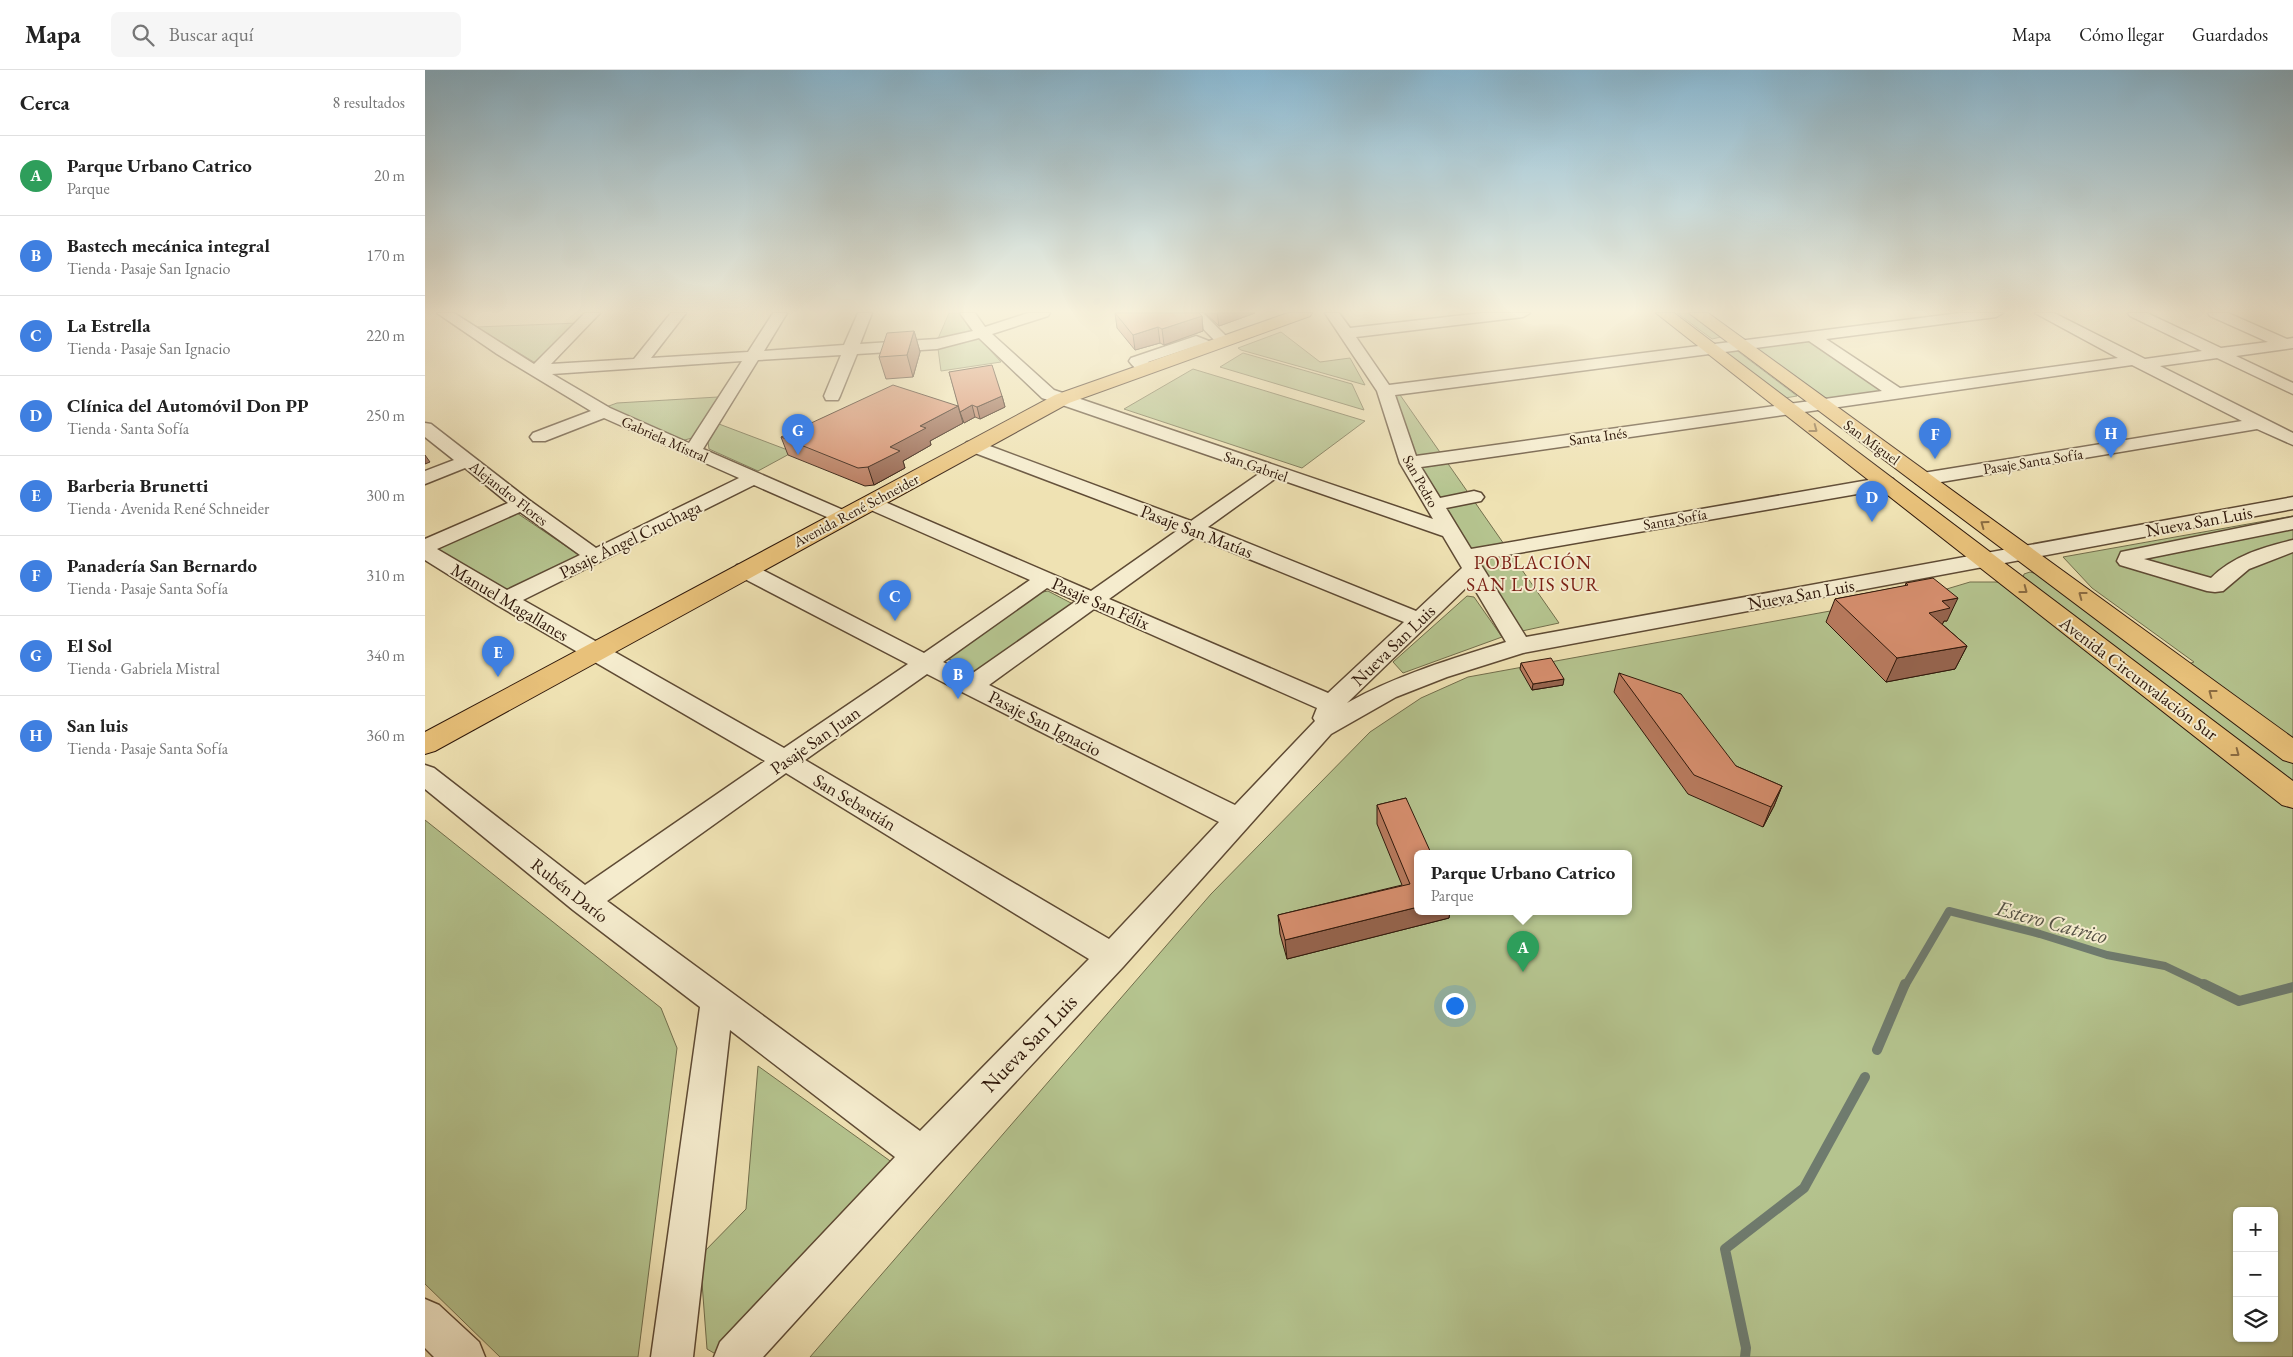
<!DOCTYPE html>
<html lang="es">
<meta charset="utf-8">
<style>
:root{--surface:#fff;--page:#f6f6f6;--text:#222;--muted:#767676;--line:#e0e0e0;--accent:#8f2418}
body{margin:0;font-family:"EB Garamond",serif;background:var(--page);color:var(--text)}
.controls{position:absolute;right:15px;bottom:15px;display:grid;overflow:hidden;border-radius:8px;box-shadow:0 1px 4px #0004}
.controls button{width:45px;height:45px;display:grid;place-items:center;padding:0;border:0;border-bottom:1px solid var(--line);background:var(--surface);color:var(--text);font:25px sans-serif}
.you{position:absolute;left:1029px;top:935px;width:18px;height:18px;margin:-12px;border:4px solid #fff;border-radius:50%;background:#1a73e8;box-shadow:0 0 0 8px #1a73e833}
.badge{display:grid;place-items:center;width:32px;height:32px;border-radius:50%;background:var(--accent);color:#fff;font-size:16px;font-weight:700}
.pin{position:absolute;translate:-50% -41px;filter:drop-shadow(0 1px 2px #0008)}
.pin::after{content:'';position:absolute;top:26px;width:18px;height:15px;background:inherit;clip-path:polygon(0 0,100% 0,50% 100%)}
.popup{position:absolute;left:989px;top:780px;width:218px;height:65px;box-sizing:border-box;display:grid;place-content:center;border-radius:8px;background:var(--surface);filter:drop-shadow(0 1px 4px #0005);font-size:16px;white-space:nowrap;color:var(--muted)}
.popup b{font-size:19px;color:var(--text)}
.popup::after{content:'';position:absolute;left:50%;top:100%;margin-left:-10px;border:10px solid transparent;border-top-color:var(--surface)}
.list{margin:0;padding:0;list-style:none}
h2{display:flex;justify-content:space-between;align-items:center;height:65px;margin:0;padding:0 20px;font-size:21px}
h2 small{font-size:16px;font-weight:400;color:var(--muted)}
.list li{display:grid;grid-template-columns:32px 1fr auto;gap:15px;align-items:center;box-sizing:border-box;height:80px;padding:0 20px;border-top:1px solid var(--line)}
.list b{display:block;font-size:19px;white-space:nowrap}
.list p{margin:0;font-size:16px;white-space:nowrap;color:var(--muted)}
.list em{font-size:16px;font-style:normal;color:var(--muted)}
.icon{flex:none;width:28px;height:28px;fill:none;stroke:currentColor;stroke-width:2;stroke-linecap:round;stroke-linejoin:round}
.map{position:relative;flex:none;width:1868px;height:1287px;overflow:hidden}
header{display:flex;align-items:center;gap:30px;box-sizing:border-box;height:70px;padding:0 25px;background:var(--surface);border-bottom:1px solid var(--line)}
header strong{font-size:24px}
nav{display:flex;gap:28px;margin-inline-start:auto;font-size:18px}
.search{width:350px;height:45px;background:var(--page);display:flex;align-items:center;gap:12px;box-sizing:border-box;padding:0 18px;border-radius:8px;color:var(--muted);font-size:19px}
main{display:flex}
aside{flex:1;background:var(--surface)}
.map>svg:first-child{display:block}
.green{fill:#b5c48f;stroke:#726e4c;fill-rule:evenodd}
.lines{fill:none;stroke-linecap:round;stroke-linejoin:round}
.stream-far1{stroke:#6f7b6e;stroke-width:8}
.stream{stroke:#6f7b6e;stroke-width:10}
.minor-casing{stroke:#5e4a34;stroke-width:3}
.major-casing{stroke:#2e170a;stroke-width:2}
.minor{fill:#f5ecce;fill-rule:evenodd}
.major{fill:#e8c17a;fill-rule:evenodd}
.wall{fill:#b97b5f;stroke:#2e170a}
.shaded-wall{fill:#96644e;stroke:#2e170a}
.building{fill:#d78f6f;stroke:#2e170a}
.oneway{stroke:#8b6c42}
.labels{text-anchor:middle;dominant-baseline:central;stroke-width:4;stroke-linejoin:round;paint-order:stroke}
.far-street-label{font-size:15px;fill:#2e170a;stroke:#f5ecce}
.street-label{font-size:18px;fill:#2e170a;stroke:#f5ecce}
.neighbourhood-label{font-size:19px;letter-spacing:1px;fill:#7a1f14;stroke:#f5ecce}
.near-street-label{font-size:21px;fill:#2e170a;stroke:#f5ecce}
.near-water-label{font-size:22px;font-style:italic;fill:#545144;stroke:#f5ecce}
</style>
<header>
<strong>Mapa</strong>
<div class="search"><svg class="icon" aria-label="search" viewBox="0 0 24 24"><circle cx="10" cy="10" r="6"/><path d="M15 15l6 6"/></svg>Buscar aquí</div>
<nav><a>Mapa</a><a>Cómo llegar</a><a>Guardados</a></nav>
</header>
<main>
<aside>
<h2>Cerca<small>8 resultados</small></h2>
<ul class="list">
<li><span class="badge" style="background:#2e9e5b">A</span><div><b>Parque Urbano Catrico</b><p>Parque</p></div><em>20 m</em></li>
<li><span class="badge" style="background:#3f7fe0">B</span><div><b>Bastech mecánica integral</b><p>Tienda · Pasaje San Ignacio</p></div><em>170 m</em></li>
<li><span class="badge" style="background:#3f7fe0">C</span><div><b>La Estrella</b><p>Tienda · Pasaje San Ignacio</p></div><em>220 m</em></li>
<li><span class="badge" style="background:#3f7fe0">D</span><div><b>Clínica del Automóvil Don PP</b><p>Tienda · Santa Sofía</p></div><em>250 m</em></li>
<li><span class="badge" style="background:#3f7fe0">E</span><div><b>Barberia Brunetti</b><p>Tienda · Avenida René Schneider</p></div><em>300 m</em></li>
<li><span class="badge" style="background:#3f7fe0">F</span><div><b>Panadería San Bernardo</b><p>Tienda · Pasaje Santa Sofía</p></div><em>310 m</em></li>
<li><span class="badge" style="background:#3f7fe0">G</span><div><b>El Sol</b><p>Tienda · Gabriela Mistral</p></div><em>340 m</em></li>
<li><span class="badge" style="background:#3f7fe0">H</span><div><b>San luis</b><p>Tienda · Pasaje Santa Sofía</p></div><em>360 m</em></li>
</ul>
</aside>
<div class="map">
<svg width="1868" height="1287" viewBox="0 0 1868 1287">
<rect width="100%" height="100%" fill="#efe2b3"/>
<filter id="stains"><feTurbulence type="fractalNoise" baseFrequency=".004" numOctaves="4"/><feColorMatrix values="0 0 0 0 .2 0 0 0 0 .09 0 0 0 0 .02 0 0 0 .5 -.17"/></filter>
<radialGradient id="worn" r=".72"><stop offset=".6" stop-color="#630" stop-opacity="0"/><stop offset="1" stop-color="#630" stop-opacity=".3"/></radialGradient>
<!-- green -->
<path class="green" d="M524 243H536L554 268 576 292 516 301 512 271Z
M1252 243H1263L1296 267 1287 269Z
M154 253 118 291 109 292 51 257Z
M856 262 895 292 925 288 940 315 816 280 813 278Z
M1386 269 1462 322 1403 331 1329 276Z
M1311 280 1372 326 1360 328 1300 282Z
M818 283 927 314 939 340 795 297Z
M768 299 940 351 877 398 699 339Z
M973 322 1134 553 1097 561 1035 466 984 380 968 323Z
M293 327 267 368 256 371 181 337 192 333Z
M294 354 368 382 333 401 284 379 283 372Z
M89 441 157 487 82 523 5 478Z
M1868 446V1287H385L786 824 945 662 996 628 1043 607 1515 521 1545 512H1576L1598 508 1599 504 1605 502 1612 504 1742 602 1769 592 1667 518 1638 487ZM993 783H1203V841H993ZM1812 1141H1849V1268H1812Z
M623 521 646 533 644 539 554 604 518 586 608 524Z
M1042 526 1049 527 1077 567 978 603 968 592Z
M0 750 236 938 252 978 213 1287H75L0 1214Z
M333 996 468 1093 294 1286 282 1279 275 1186 321 1139Z"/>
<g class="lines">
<!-- stream-far1 -->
<path class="stream-far1" d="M1480 916 1524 841 1615 864 1682 885 1740 896 1782 916"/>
<!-- stream -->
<path class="stream" d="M1779 914 1814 931 1868 917
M1452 980 1480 914
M1320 1287 1321 1278 1300 1179 1379 1118 1440 1007"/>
<!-- minor casing -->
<g class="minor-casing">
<path id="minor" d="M12 243H29L109 294 160 243H175L126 294 209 289 246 243H261L226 288 323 282 348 243H362L339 281 419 275 433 243H447L435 274 512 269 548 261 535 243H550L560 257 603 243H625L623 246 567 264 629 320 1008 449 975 393 952 321 900 243H914L925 258 1057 243H1105L1098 247 931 267 964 315 1535 243H1578L1571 247 1401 269 1475 318 1693 288 1610 243H1629L1720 289 1777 281 1705 246 1703 243H1722L1796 278 1843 272 1785 246 1783 243H1803L1862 269 1868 268V278L1811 286 1868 313V324L1792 288 1735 296 1868 363V375L1832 359 1498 415 1491 413 1489 409 1491 405 1498 403 1817 351 1707 295 996 397 1015 428 1049 421 1056 423 1059 427 1056 431 1021 438 1046 479 1461 407 1468 409 1470 413 1468 417 1461 419 1053 490 1101 567 1868 427V439L1098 583 1022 607 971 627 906 664 698 897 510 1098 338 1287H289L295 1272 470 1087 305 960 268 1287H226L275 937 148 840 0 719V695L9 698 160 815 340 691 72 535 0 490V469L83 433 40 398 0 414V401L29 390 0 367V353L6 354 104 430 171 478 314 408 179 348 120 371H108L105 367 108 363 166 341 72 284ZM554 268 617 328 835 403 766 451 554 372H542L539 376 542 380 753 460 666 521 453 429 446 427 439 429 436 433 439 437 605 510 499 583 328 495 320 494 312 495 309 500 312 505 483 594 359 678 98 530 329 415 411 451 418 453 425 451 428 447 425 443 278 379 333 290 416 285 399 326 401 330H413L415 326 432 284 512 279ZM1384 271 1457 321 991 386 970 325ZM317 291 264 373 185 338 127 304ZM851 408 1018 466 1037 498 991 541 783 457ZM95 442 155 485 82 520 12 479ZM770 467 979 552 903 623 684 529ZM1046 513 1081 572C1026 589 972 605 922 633ZM622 518 651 531 545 605 518 592ZM669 539 892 638 888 648 890 651 810 735 564 615ZM502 604 537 622 794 752 684 869 380 690ZM361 703 664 889 495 1061 182 831Z
M763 243H778L806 271 803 274H793Z
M771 266 789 273 792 276 789 279 784 281 771 276 723 292 729 299 727 302C716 305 710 299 704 291L706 288Z
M1868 447V459L1719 489 1786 508C1808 486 1838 477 1868 470V482L1824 499 1798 521 1790 522 1782 521 1695 495 1692 491 1696 482Z
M0 1229 14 1235 54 1272 60 1287H9L0 1278Z"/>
</g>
<!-- major casing -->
<g class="major-casing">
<path id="major" d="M863 243H887L885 246 644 333 10 681 0 684V662L630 325Z
M1231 243H1249L1868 711V738L1857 735Z
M1264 243H1283L1868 668V693L1858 690Z"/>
</g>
<!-- minor -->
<use href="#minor" class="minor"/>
<!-- major -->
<use href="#major" class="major"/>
</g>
<!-- wall -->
<path class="wall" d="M690 243H774L777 246 778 261 739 275 735 273 710 280 692 258Z
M780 243H830L794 256Z
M489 261 495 282 488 307 461 309 454 287Z
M524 302 577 326 580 337 555 349 550 347 539 353Z
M538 353 505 371 506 375 478 391 480 398 449 415 440 416 363 385 356 367Z
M1481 513 1522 551H1519L1517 554 1542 576 1530 599 1461 612 1401 552 1410 529 1480 516Z
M1096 593 1138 615 1107 620 1095 599Z
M1194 603 1311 696 1357 716 1349 736 1338 757 1263 724 1189 622Z
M981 728 993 841H1025L1024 848 862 889 855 864 853 845 977 815 952 754V735Z"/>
<!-- shaded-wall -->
<path class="shaded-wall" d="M792 243H830L794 256Z
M777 246 778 261 739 275 737 259Z
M733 257 735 273 710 280 708 265Z
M489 261 495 282 488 307 482 285Z
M577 326 580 337 555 349 552 337Z
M547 335 550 347 539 353 535 342Z
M533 336 538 353 505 371 506 375 478 391 480 398 449 415 443 397 465 377 495 356Z
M0 385 5 392 0 394Z
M1533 528 1522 551H1519L1514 561 1504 543 1517 531Z
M1542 576 1530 599 1461 612 1472 588Z
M1139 609 1138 615 1107 620 1108 614Z
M1357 716 1349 736 1338 757 1346 737Z
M993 837V841H1025L1024 848 862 889 860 870Z"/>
<!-- building -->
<path class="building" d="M690 243H774L777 246 737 259 733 257 708 265Z
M489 261 482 285 454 287 462 263Z
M567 295 577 326 552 337 547 335 535 342 524 302Z
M468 315 533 336 495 356 501 358 465 377 475 381 443 397 433 398 356 367Z
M1508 508 1533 528 1517 531 1525 538 1504 543 1542 576 1472 588 1410 529 1483 515 1481 513Z
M1126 588 1139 609 1108 614 1096 593Z
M1194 603 1256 624 1311 696 1357 716 1346 737 1269 705Z
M981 728 1006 783H993V837L860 870 853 845 985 814 952 735Z"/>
<!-- one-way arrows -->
<defs><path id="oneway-chevron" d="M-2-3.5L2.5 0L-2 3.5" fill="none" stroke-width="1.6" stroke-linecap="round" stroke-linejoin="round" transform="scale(1.25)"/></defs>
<g class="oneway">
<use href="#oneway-chevron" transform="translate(1389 359) rotate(37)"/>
<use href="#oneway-chevron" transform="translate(1559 454) rotate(-144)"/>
<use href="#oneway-chevron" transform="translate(1599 520) rotate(37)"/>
<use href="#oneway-chevron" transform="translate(1657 525) rotate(-143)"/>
<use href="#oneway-chevron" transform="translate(1787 623) rotate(-143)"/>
<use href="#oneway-chevron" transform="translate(1811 683) rotate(37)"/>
</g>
<!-- sky -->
<linearGradient id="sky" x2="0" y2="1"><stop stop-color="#89b8d2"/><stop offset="0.57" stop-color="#f8f2dd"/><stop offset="1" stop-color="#f8f2dd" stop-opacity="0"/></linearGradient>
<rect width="1868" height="423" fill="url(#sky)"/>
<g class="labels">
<!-- far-street labels -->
<g class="far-street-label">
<text transform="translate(1173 366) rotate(-8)">Santa Inés</text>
<text transform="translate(240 369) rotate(24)">Gabriela Mistral</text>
<text transform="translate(1447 372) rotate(36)">San Miguel</text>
<text transform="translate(1608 391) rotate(-9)">Pasaje Santa Sofía</text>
<text transform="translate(831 396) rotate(19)">San Gabriel</text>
<text transform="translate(996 411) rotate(61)">San Pedro</text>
<text transform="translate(84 423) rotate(38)">Alejandro Flores</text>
<text transform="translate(431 440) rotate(-28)">Avenida René Schneider</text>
<text transform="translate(1250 449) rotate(-10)">Santa Sofía</text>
</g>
<!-- street labels -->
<g class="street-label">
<text transform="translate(1774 451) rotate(-10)">Nueva San Luis</text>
<text transform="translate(772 461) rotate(21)">Pasaje San Matías</text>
<text transform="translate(205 469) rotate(-26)">Pasaje Ángel Cruchaga</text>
<text transform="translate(1376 524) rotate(-10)">Nueva San Luis</text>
<text transform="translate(85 532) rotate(31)">Manuel Magallanes</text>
<text transform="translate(676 533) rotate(24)">Pasaje San Félix</text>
<text transform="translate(968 575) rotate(-44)">Nueva San Luis</text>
<text transform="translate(1714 608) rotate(37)">Avenida Circunvalación Sur</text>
<text transform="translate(620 653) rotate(27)">Pasaje San Ignacio</text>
<text transform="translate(390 670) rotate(-35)">Pasaje San Juan</text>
<text transform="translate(430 732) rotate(31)">San Sebastián</text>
<text transform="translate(145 820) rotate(38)">Rubén Darío</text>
</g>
<!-- neighbourhood labels -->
<g class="neighbourhood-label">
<text x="1108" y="492">POBLACIÓN<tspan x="1108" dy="22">SAN LUIS SUR</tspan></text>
</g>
<!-- near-street labels -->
<g class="near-street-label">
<text transform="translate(604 973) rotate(-46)">Nueva San Luis</text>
</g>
<!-- near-water labels -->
<g class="near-water-label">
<text transform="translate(1627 852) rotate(15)">Estero Catrico</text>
</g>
</g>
<rect width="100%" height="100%" filter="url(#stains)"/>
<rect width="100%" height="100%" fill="url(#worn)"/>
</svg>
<div class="controls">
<button>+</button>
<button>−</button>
<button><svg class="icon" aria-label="layers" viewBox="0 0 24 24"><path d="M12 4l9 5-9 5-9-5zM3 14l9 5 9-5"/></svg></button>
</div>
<div class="you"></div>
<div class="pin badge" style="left:1098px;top:902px;background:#2e9e5b">A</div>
<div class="popup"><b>Parque Urbano Catrico</b>Parque</div>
<div class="pin badge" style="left:533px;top:629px;background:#3f7fe0">B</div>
<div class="pin badge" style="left:470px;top:551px;background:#3f7fe0">C</div>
<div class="pin badge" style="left:1447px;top:452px;background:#3f7fe0">D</div>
<div class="pin badge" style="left:73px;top:607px;background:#3f7fe0">E</div>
<div class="pin badge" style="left:1510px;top:389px;background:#3f7fe0">F</div>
<div class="pin badge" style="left:373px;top:385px;background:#3f7fe0">G</div>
<div class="pin badge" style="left:1686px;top:388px;background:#3f7fe0">H</div>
</div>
</main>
